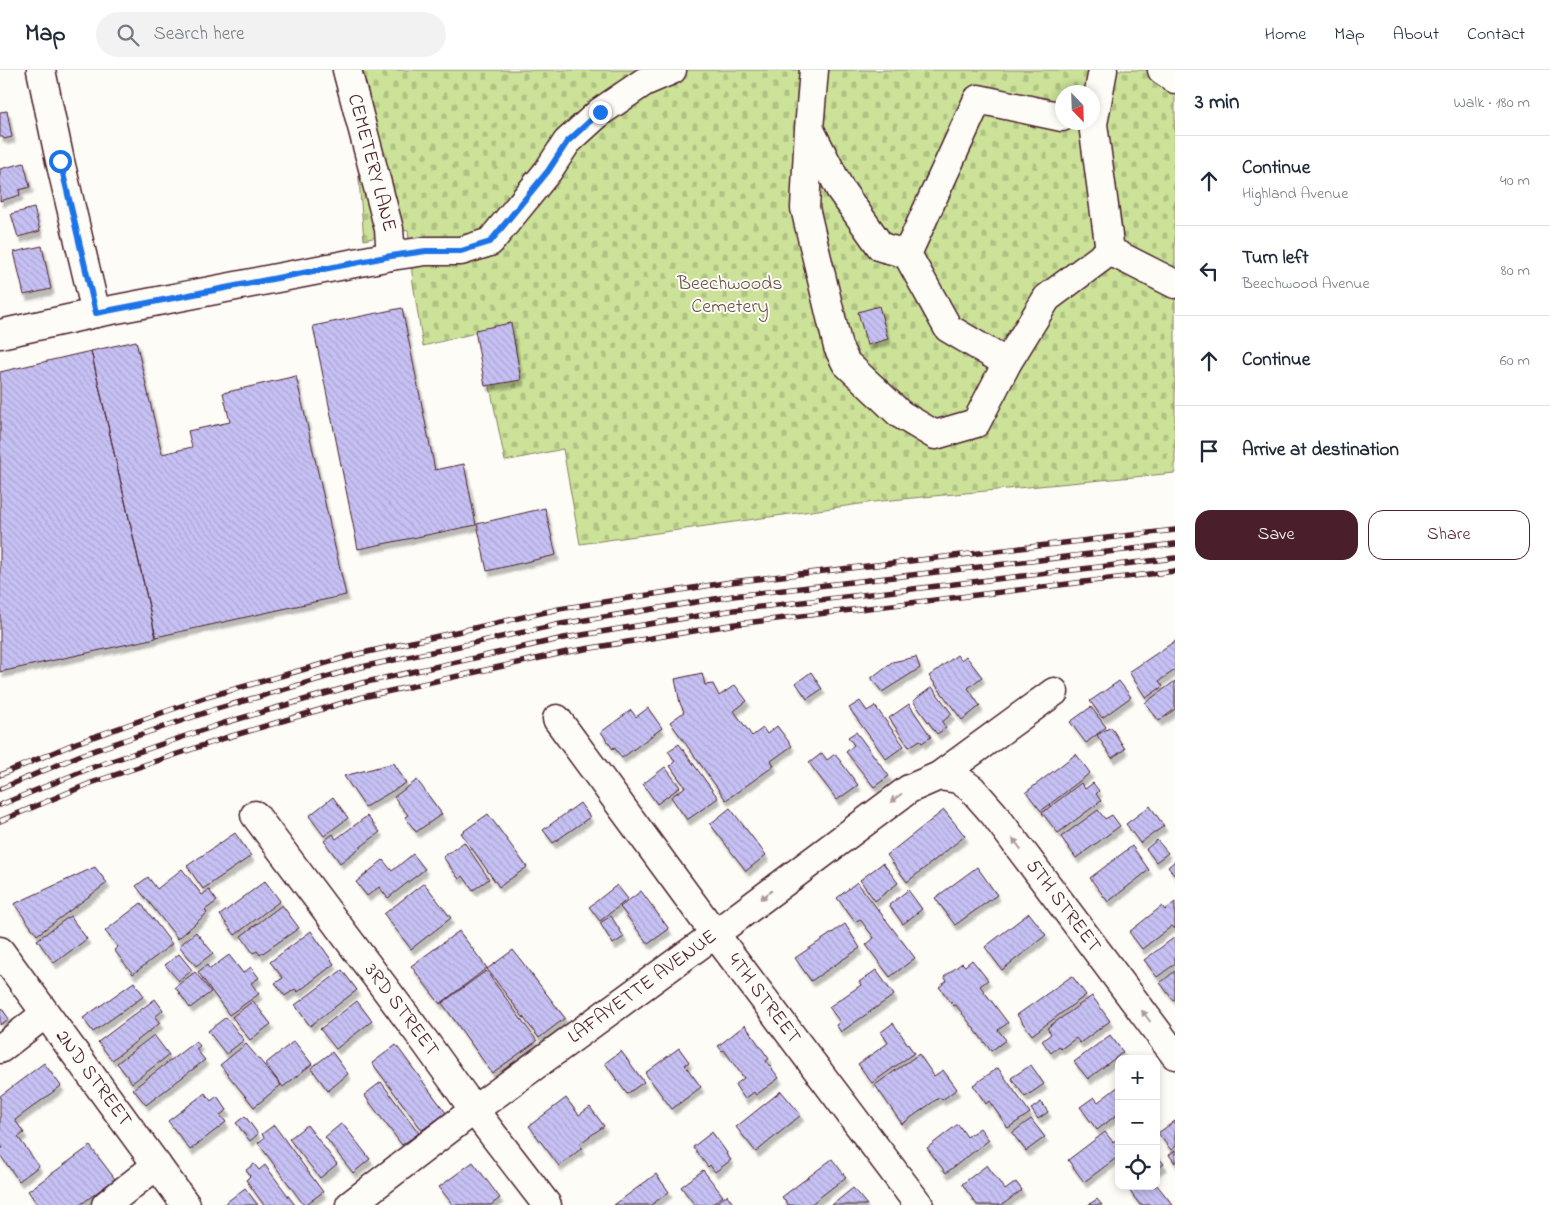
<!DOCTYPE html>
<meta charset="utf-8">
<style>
:root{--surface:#fff;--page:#f2f2f3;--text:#1f2937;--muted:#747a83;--line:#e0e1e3;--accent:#4a1f2b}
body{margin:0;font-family:"Indie Flower",sans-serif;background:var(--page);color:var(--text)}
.controls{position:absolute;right:15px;bottom:15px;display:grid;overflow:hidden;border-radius:10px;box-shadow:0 2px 8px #0003}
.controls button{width:45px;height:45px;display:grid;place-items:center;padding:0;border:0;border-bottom:1px solid var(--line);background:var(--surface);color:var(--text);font:25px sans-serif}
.compass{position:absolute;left:1055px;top:15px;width:45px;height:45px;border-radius:50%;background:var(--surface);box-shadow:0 2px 8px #0003;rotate:157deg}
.stop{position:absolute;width:15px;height:15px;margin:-11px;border:4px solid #1a73e8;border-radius:50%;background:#fff}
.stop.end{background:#1a73e8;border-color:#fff;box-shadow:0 1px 5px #0008}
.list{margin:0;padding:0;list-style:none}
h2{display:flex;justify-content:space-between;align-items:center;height:65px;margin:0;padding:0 20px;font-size:21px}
h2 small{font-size:16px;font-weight:400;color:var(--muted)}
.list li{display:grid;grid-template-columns:32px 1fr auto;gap:15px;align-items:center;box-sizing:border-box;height:90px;padding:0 20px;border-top:1px solid var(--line)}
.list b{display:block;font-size:19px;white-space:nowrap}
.list p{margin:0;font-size:16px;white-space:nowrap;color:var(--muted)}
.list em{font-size:16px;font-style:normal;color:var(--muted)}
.actions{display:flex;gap:10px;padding:15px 20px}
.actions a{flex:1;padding:11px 0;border:1px solid var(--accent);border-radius:15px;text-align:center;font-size:18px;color:var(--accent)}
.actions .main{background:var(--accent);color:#fff}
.icon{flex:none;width:28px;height:28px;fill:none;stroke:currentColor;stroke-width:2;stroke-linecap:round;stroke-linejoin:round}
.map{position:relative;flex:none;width:1175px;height:1135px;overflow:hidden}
header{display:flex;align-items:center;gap:30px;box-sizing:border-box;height:70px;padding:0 25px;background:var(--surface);border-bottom:1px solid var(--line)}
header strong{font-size:24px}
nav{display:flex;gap:28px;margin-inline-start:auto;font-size:18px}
.search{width:350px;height:45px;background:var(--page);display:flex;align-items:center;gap:12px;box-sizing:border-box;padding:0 18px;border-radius:28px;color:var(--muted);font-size:19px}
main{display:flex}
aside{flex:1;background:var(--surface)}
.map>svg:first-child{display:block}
.cemetery{fill:url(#cemetery-stones);stroke:#8a8062;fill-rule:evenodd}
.building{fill:url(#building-back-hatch);stroke:#4a1f2b;filter:url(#shadow)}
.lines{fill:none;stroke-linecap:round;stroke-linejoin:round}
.minor-casing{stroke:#4a1f2b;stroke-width:31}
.minor{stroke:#fdfcf7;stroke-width:28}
.rail-casing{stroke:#4a1f2b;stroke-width:5.5}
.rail{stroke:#fdfcf7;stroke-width:4;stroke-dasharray:11;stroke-linecap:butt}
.oneway{fill:#ac999b}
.route{stroke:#1a73e8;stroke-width:6}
.labels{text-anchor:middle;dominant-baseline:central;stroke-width:4;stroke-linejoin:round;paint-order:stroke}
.street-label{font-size:20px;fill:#4a1f2b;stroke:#fdfcf7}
.park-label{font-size:20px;fill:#6a5046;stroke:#fdfcf7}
</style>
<header>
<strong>Map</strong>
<div class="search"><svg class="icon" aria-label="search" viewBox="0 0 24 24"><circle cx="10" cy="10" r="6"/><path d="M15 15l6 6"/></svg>Search here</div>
<nav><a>Home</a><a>Map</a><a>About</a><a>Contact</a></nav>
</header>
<main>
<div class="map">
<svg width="1175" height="1135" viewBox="0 0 1175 1135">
<defs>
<pattern id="cemetery-stones" width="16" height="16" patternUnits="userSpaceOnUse" patternTransform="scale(1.25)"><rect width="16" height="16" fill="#cbe298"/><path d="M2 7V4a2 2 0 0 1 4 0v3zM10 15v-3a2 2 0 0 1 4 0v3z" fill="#b0c183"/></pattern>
<pattern id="building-back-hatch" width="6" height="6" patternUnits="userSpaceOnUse" patternTransform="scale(1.25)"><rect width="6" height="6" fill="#c6c1f4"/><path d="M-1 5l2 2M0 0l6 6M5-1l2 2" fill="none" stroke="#aca5d1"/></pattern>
<filter id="shadow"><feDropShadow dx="3" dy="5.5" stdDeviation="1" flood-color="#0004"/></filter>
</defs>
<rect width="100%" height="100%" fill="#fdfcf7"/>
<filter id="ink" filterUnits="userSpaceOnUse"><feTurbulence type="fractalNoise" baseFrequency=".02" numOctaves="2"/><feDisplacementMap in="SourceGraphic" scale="10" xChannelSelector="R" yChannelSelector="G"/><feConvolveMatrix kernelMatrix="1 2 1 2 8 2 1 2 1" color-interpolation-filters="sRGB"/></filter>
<g filter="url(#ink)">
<!-- cemetery -->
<path class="cemetery" d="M332 0H1175V403L881 431 580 474 563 379 505 391 479 262 423 276 413 213 408 160 364 170 358 97ZM1062 22H1092V52H1062Z"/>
<!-- building -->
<path class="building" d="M7 41 12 67 4 69 3 67H0V42Z
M24 93 30 117 19 120 20 125 0 131V99Z
M34 138 40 161 18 167 11 144Z
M42 176 51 219 24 225 14 182Z
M879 236 888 269 867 275 858 242Z
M402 238 435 400 464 394 476 455 358 479 313 256Z
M511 253 521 310 485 316 475 260Z
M136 271 162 384 192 377 188 361 230 352 223 323 296 306 346 525 156 567 91 281Z
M91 281 156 568 0 602V302Z
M545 438 556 485 487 501 477 454Z
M1175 571V600L1159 611 1163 616 1146 628 1129 602Z
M957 585 961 590 966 586 982 607 968 618 980 636 962 650 929 606Z
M916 587 920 598 882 622 871 608 892 592Z
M811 602 822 619 807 629 796 613Z
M702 603 705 615 713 614 719 626 735 615 747 631 734 641 752 666 763 658 767 664 777 656 792 676 771 691 774 696 726 730 670 652 684 642 680 633 675 609Z
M1119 611 1131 627 1102 648 1090 631Z
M1175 611V639L1159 651 1145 633Z
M932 617 952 644 942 652 946 658 937 664 913 631Z
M860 631 867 641 875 636 904 676 886 689 849 638Z
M909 634 931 667 922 673 920 670 909 677 889 648Z
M1091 637 1106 657 1086 673 1070 652Z
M648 638 662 658 622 688 614 677 613 679 601 662 631 640 636 647Z
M1111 657 1125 679 1112 688 1097 665Z
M856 662 889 706 874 717 846 682 854 675 848 667Z
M679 674 718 728 687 750 671 727 685 717 670 696 675 691 668 681Z
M822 683 827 690 835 684 858 715 837 730 809 693Z
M1076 684 1090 703 1041 741 1026 722Z
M394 693 406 713 365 737 344 706Z
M665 697 680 717 657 734 643 714Z
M417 710 442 744 416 762 405 747 408 745 394 727Z
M1081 713 1085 719 1093 713 1099 721 1096 724 1101 731 1058 763 1042 743Z
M333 727 348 748 324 766 309 746Z
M580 733 590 747 553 773 543 760Z
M1150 736 1164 756 1140 773 1126 754Z
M730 738 766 785 746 801 710 754Z
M944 740 965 766 907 812 887 785Z
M1098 740 1105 749 1112 745 1120 756 1076 788 1061 767Z
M488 744 527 797 499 817 461 763Z
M367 746 380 762 340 793 324 771 333 764 336 769Z
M235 763 251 786 203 819 187 796Z
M1157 770 1168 783 1156 792 1146 779Z
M464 772 489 809 473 820 463 806 459 809 443 787Z
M1132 776 1149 800 1108 832 1090 808Z
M413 784 425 799 388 828 379 817 367 826 356 812 383 790 392 801Z
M1175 791V806L1168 797Z
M883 793 898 813 875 831 860 810Z
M95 797 107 813 37 865 14 834Z
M977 797 997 825 955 855 935 828Z
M182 799 202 825 209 820 217 831 205 840 207 843 178 869 136 816 148 807 157 819Z
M265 811 280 831 235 865 220 845Z
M857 812 915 888 890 907 866 875 874 868 860 849 855 852 837 828Z
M424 813 451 848 411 879 384 844Z
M617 815 628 829 600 851 589 837Z
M908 820 922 839 903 854 889 835Z
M641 821 669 859 648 874 620 837Z
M1175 832V859L1172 856 1142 879 1129 862 1162 836 1165 840Z
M141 833 172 874 133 904 114 880 118 877 105 861Z
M282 835 299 858 260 885 257 881 253 883 241 866Z
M1029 843 1046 865 1002 900 985 877Z
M70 846 87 869 54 893 37 870Z
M611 846 624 867 613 874 600 853Z
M845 854 860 878 811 911 795 888Z
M311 861 334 894 298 922 295 919 285 926 275 913 283 908 270 892Z
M459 861 487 898 440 934 411 896Z
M196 862 213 883 196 896 179 876Z
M1175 867V894L1157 907 1144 890Z
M513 880 565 948 539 968 487 899Z
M179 884 192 900 179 911 165 895Z
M229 885 243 903 251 897 259 908 251 913 259 924 229 945 198 902 207 895 210 899Z
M972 890 988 910 980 916 1008 953 998 960 1006 970 991 981 956 935 954 936 939 917 947 911 944 907 962 893 965 896Z
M342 900 357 920 310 956 295 935Z
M876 900 894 925 841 962 836 955 840 952 829 937 861 915 859 912Z
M486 901 537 971 492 1003 442 933Z
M1175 901V929L1173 930 1160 913Z
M195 902 211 922 190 938 175 917Z
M1072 906 1086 925 1032 965 1017 945Z
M134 912 144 926 93 962 83 948Z
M1092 926 1110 951 1080 973 1076 968 1061 979 1059 976 1051 983 1042 971 1051 964 1047 958Z
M155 929 163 940 155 947 160 953 112 990 98 972Z
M253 931 271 954 250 970 232 947Z
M357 931 372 951 336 979 320 959Z
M0 936 9 949 0 955Z
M226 947 244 970 226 984 208 961Z
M893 953 914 983 872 1013 858 994 888 973 881 962Z
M745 955 769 989 766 991 779 1008 756 1025 754 1022 745 1029 735 1015 744 1008 724 980 722 981 718 976Z
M154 965 169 985 132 1013 117 993Z
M1110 965 1123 982 1088 1009 1074 992Z
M196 971 200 976 196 979 205 990 146 1035 133 1019Z
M294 971 312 994 283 1017 265 994Z
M246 974 281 1015 254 1037 220 995Z
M396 975 446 1043 422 1060 372 993Z
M679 978 689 992 685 995 701 1017 672 1039 645 1003Z
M621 981 644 1012 627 1024 605 993Z
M332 982 348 1004 328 1021 311 998Z
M919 984 934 1006 943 1000 957 1019 942 1030 940 1027 902 1054 875 1015Z
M44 993 61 1016 15 1050 24 1063 18 1067 39 1096 19 1111 0 1085V1081L3 1078 0 1074V1026Z
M1031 995 1044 1014 1025 1027 1011 1008Z
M998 998 1030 1043 1008 1058 989 1031 986 1034 973 1015Z
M381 1012 419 1063 402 1075 364 1025Z
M1119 1016V1043L1097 1060 1080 1037 1094 1027 1098 1032Z
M781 1021 801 1045 756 1082 736 1057Z
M205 1023 211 1031 217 1026 227 1040 220 1045 226 1052 190 1080 168 1051Z
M566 1028 579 1045 590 1037 604 1056 579 1074 582 1078 559 1096 529 1056Z
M1041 1032 1048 1042 1038 1049 1031 1039Z
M245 1046 258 1064 250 1071 236 1053Z
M1031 1049 1045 1067 1026 1081 1012 1063Z
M1175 1051V1077L1171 1080 1158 1063Z
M342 1053 370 1089 353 1103 325 1067Z
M958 1054 967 1067 980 1058 989 1070 946 1103 927 1078Z
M274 1055 323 1122 305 1135H304L258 1073 264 1068 262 1064Z
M307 1055 337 1094 320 1108 289 1069Z
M712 1062 727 1083 726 1084 731 1090 715 1102 710 1095 708 1097 693 1077Z
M1105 1062 1113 1072 1117 1069 1119 1071V1086L1084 1112 1068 1090Z
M90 1076 115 1109 80 1135H38L28 1121Z
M1175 1080V1093L1169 1085Z
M1156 1084 1164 1094 1156 1100Z
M832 1089 846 1107 810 1135H788L782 1127Z
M473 1092 500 1128 491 1135H453L439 1117Z
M254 1094 259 1100 265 1095 295 1135H264L246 1110 250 1106 246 1100Z
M987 1095 1005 1120 1016 1112 1022 1120 1002 1135H977L962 1114Z
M703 1100 723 1126 711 1135H695L681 1117Z
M656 1104 669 1122 651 1135H614Z
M1156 1114 1173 1135H1140L1128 1119 1132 1116H1156Z
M245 1118 258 1135H223Z
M853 1118 867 1135H832Z
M727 1125 734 1135H714Z
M1097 1129 1102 1135H1088Z"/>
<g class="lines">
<!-- minor casing -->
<g class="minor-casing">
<g id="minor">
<path d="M41 0 60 91 96 243"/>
<path id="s1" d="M347 0 389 159 391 186"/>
<path d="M814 0 809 59 805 138 838 277 846 293 900 344 935 365 976 353 1007 293"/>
<path d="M1103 0 1093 54 1110 181 1175 214"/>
<path d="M1162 0 1175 9"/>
<path d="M1062 47 978 29 907 184 948 258 1007 293 1047 228 1110 181"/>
<path d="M810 60 840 119 881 177 907 184"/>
<path d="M0 264 96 243 391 186 426 181H461L490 172 548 101 567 72 600 42 644 12 672 0"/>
<path id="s2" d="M557 649 715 864 919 1135"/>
<path id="s3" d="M939 706 958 709 972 719 994 744 1175 985"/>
<path id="s4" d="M255 745 426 973 474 1040 547 1135"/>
<path id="s5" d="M0 881 186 1135"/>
<path d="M0 979 45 944"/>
<path d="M106 1135 157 1095"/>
<path id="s6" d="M350 1135 474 1040 715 864 909 719 939 706 1054 622"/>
</g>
</g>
<!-- minor -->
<use href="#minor" class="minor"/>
<!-- rail casing -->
<g class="rail-casing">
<path id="rail" d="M0 705 76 673 207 627 354 585 559 539 731 512 1175 460
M0 719 81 685 213 640 357 598 561 554 733 526 1175 474
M0 735 88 699 221 654 362 613 564 568 734 540 1175 488
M0 751 91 713 225 668 363 627 567 582 736 554 1175 501"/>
</g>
<!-- rail -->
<use href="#rail" class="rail"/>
</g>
<!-- one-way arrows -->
<defs><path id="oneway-solid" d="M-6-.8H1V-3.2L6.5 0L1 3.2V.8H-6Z" transform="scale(1.25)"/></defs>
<g class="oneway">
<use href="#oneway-solid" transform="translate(896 728) rotate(143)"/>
<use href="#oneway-solid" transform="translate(1017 774) rotate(-127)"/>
<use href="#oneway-solid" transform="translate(766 825) rotate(143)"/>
<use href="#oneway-solid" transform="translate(1146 946) rotate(-127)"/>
</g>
</g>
<g class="lines" filter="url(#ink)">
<!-- route -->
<path class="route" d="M60 91 96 243 391 186 426 181H461L490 172 548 101 567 72 600 42"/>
</g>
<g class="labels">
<!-- street labels -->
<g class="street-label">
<text stroke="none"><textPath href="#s1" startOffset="96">CEMETERY LANE</textPath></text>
<text stroke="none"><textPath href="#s3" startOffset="185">5TH STREET</textPath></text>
<text stroke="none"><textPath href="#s6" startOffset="365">LAFAYETTE AVENUE</textPath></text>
<text stroke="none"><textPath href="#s2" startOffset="348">4TH STREET</textPath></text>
<text stroke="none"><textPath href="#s4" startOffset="244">3RD STREET</textPath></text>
<text stroke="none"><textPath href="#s5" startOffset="158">2ND STREET</textPath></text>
</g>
<!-- park labels -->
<g class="park-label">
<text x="730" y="214">Beechwoods<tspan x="730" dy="23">Cemetery</tspan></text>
</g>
</g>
</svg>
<div class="controls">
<button>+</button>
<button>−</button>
<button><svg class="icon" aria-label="locate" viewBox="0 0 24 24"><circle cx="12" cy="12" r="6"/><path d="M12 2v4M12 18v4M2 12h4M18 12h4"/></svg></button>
</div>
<svg class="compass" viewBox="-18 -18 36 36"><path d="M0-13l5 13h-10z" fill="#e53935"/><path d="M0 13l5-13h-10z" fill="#747a83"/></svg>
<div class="stop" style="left:60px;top:91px"></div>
<div class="stop end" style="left:600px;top:42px"></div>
</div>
<aside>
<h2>3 min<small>Walk · 180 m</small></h2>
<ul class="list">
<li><svg class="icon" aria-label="ahead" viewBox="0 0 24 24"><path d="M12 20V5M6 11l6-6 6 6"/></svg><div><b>Continue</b><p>Highland Avenue</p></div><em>40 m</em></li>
<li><svg class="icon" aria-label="left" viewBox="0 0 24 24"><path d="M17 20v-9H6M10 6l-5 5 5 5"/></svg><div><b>Turn left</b><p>Beechwood Avenue</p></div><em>80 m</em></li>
<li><svg class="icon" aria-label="ahead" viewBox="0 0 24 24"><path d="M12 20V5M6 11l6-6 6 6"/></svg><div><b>Continue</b></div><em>60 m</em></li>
<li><svg class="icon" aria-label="arrive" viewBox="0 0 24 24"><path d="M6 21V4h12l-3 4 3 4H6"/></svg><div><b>Arrive at destination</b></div></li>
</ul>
<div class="actions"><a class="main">Save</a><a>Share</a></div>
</aside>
</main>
